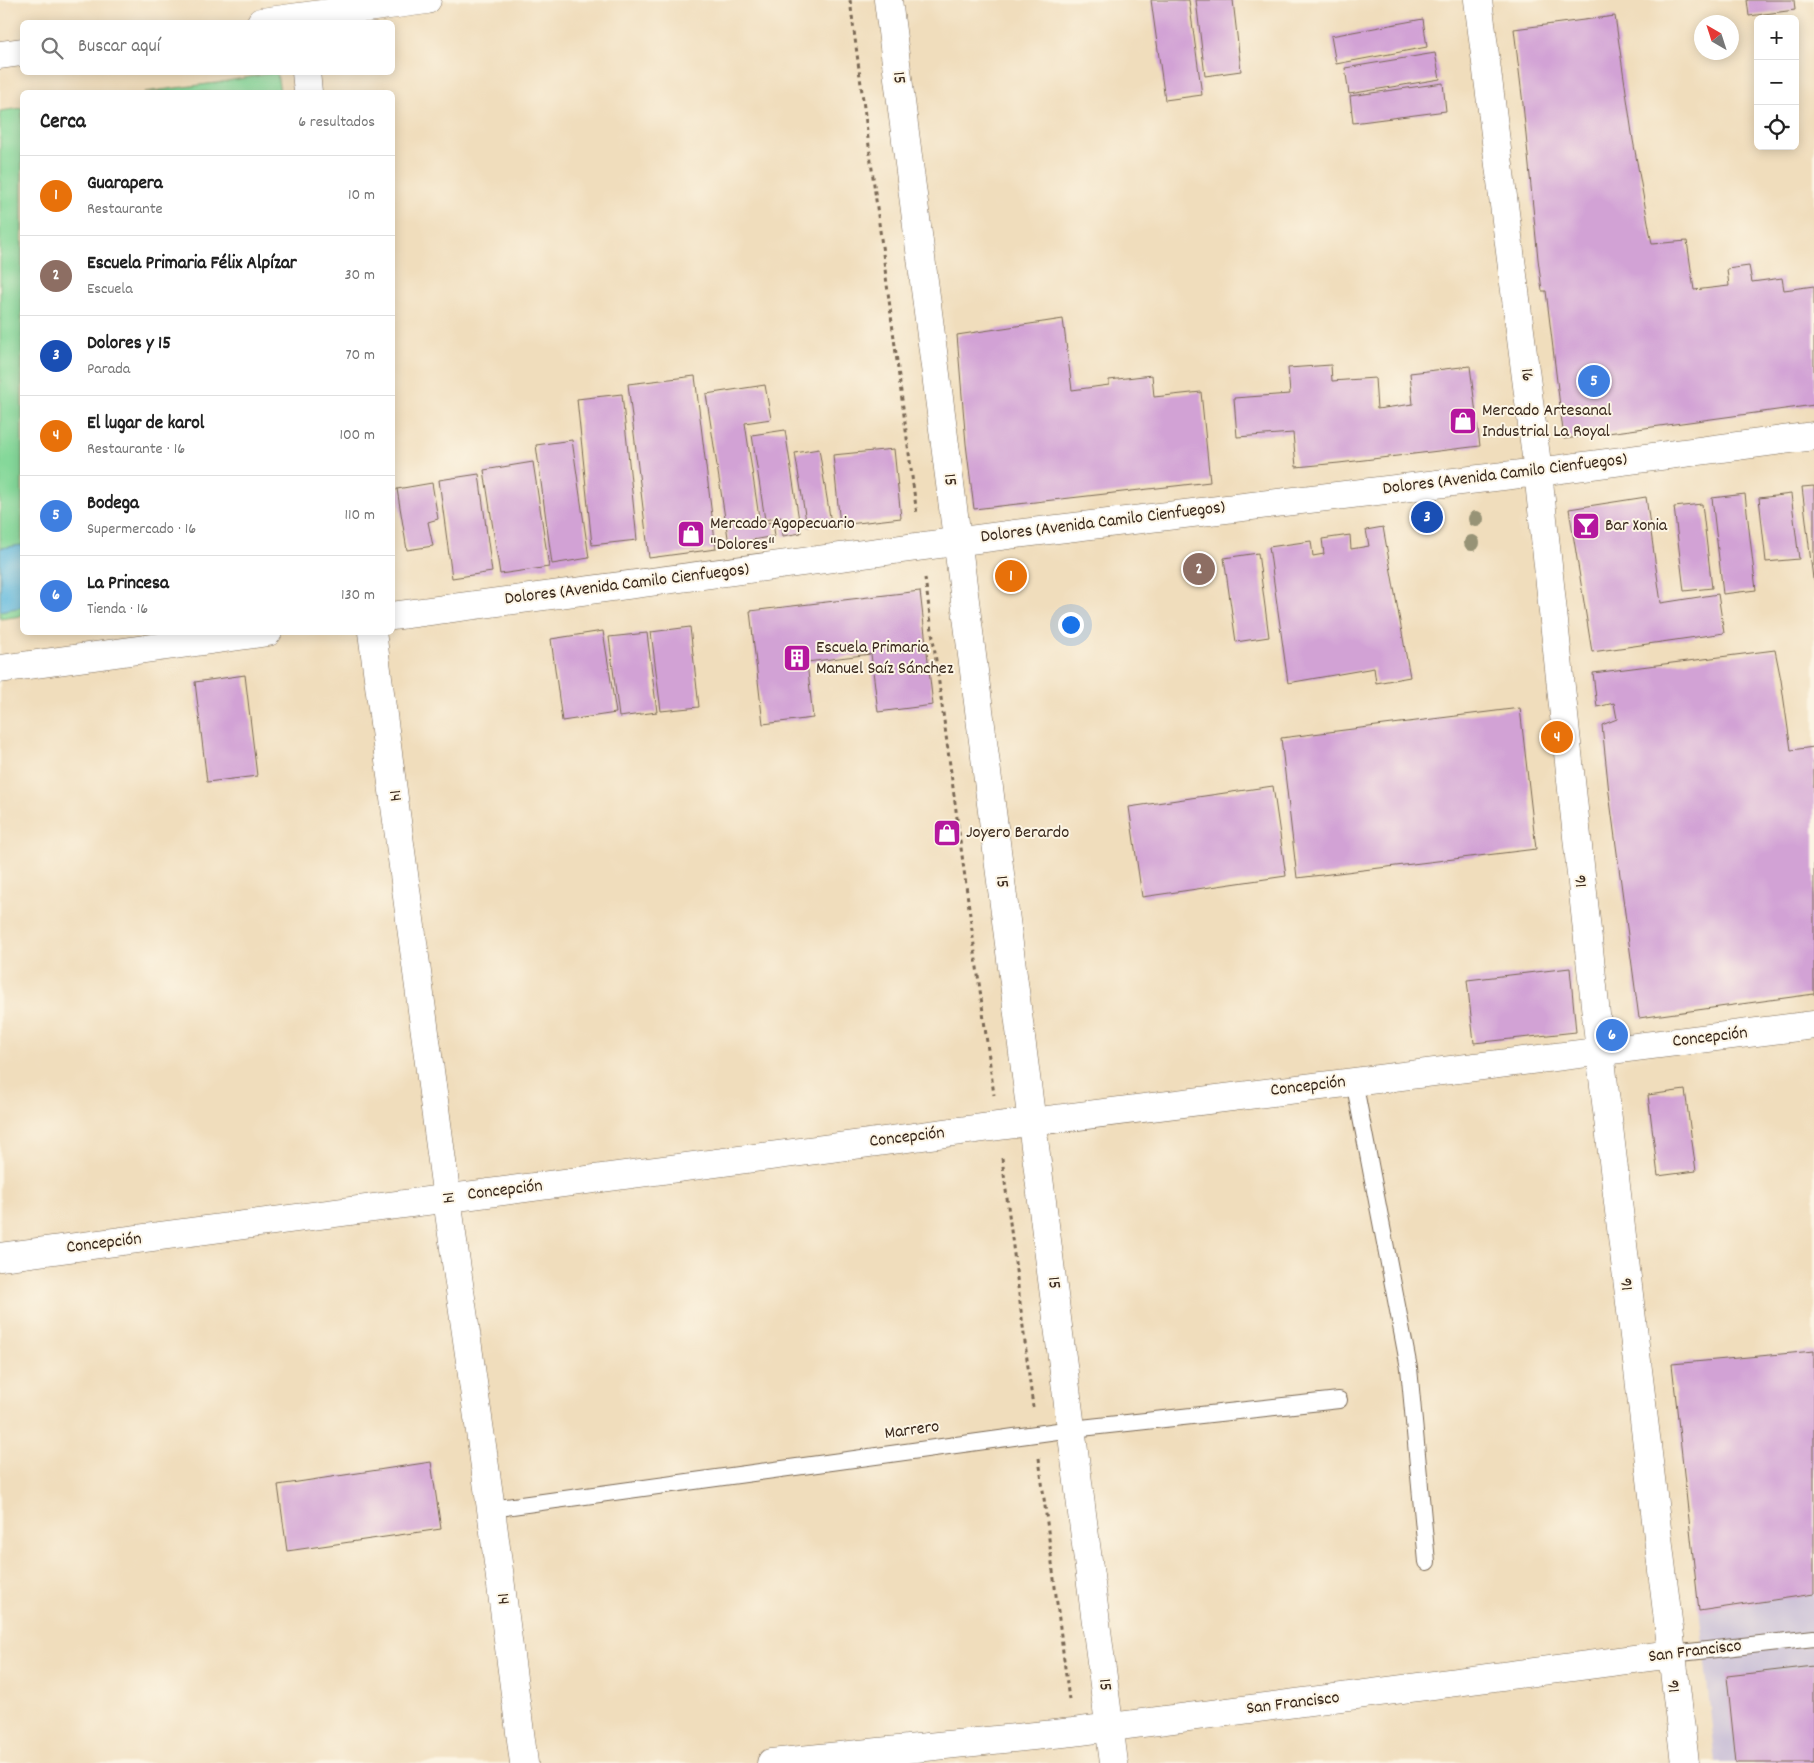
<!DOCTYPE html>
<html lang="es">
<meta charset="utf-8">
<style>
:root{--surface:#fff;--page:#f2f2f2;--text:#222;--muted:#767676;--line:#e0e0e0;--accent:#b5179e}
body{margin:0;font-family:Dekko,sans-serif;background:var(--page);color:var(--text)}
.controls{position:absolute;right:15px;top:15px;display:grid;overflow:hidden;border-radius:8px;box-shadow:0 2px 12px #0003}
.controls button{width:45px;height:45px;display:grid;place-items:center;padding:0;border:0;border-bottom:1px solid var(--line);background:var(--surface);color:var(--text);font:25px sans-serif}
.compass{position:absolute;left:1694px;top:15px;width:45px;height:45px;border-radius:50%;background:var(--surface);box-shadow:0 2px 12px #0003;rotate:321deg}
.you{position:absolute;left:1070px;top:624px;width:18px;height:18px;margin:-12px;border:4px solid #fff;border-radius:50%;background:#1a73e8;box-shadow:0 0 0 8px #1a73e833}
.badge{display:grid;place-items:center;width:32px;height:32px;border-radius:50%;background:var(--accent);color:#fff;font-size:16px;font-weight:700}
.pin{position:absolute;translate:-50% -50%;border:2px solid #fff;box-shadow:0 1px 5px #0006}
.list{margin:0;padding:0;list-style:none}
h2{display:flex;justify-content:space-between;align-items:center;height:65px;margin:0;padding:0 20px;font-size:21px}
h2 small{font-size:16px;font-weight:400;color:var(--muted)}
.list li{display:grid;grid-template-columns:32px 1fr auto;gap:15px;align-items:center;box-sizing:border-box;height:80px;padding:0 20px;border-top:1px solid var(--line)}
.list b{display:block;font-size:19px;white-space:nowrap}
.list p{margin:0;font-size:16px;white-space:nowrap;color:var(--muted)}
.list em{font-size:16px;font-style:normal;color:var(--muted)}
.icon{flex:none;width:28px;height:28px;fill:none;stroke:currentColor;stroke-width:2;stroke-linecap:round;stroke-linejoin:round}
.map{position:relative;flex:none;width:1814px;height:1763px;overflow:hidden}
.search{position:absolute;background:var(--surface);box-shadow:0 2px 12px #0003;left:20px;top:20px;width:375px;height:55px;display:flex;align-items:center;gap:12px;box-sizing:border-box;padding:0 18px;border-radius:8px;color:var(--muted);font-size:19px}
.panel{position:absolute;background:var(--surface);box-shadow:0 2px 12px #0003;left:20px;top:90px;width:375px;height:545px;border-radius:8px}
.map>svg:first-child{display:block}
.industrial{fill:#c9bfd7}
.green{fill:#85d89a;stroke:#60815c}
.water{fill:#61b9de;stroke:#4e727e}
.building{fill:#d2a2d5}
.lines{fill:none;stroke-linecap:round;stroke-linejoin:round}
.lane-casing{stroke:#7a6955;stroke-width:18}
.street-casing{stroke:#7a6955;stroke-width:29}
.secondary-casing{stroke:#7a6955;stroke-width:29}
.path{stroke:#7a6955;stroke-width:3;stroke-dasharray:4 4;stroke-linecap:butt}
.lane{stroke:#fff;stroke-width:16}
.street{stroke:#fff;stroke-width:28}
.secondary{stroke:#fff;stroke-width:28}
.tree{fill:#979376}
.labels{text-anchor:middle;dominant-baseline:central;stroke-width:4;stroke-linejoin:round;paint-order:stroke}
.street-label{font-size:18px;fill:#3b2a1e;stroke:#fcf5e5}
.poi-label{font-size:18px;fill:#3b2a1e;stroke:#fcf5e5;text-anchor:start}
</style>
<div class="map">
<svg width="1814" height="1763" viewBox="0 0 1814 1763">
<rect width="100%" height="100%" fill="#fcf5e5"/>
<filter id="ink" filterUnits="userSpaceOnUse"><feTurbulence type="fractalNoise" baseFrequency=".02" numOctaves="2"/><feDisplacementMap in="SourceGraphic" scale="10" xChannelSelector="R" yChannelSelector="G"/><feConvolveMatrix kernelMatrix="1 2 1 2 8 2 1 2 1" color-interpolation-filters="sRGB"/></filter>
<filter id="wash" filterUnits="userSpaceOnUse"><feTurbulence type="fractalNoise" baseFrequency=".0096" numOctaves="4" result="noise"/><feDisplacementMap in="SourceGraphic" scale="20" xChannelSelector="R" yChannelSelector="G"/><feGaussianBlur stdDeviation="1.12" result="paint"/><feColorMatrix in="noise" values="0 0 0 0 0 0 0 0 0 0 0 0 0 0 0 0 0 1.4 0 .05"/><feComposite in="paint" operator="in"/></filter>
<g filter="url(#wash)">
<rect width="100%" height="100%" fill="#f0ddbc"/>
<!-- industrial -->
<path class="industrial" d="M1814 1351V1763H1716L1672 1364Z"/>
<!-- green -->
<path class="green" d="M273 73H277L280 92H145L216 83Z
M22 108V616L0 619V111Z"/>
<!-- water -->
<path class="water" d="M22 545V607L0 611V548Z"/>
<g id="blocks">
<!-- building -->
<path class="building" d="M1151 0H1189L1202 95 1165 100Z
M1196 0H1233L1241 71 1205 76Z
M1747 0H1794L1795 10 1749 16Z
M1615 16 1633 140 1652 244 1687 241 1694 290 1729 286 1727 269 1749 266 1752 282 1782 278 1784 290 1814 286V405L1564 439 1546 291H1542L1538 259 1523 104 1514 29Z
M1423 19 1427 47 1336 64 1331 36Z
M1435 53 1440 79 1349 94 1345 68Z
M1443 83 1446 111 1353 123 1350 96Z
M1063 319 1072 390 1109 385V380L1152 375 1154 397 1201 392 1210 482 974 509 966 444 957 335Z
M1331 365 1332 381 1375 378 1377 409 1413 404 1410 373 1470 366 1480 446 1339 463 1296 467 1293 433 1237 437 1234 398 1290 394 1288 368Z
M695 376 716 549 649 558 628 384Z
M765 385 771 419 745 423 760 524 773 522 775 536 729 544 706 394Z
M622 394 637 540 592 545 577 399Z
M785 430 801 533 783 536 781 517 765 520 752 435Z
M572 440 589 558 552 564 536 445Z
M819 449 831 523 807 527 795 453Z
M894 449 901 518 840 525 833 455Z
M533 462 549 567 500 574 484 470Z
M479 474 492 572 452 578 439 480Z
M432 483 438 519 428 522 433 546 407 550 397 489Z
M1814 486V579H1813L1802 487Z
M1745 494 1756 590 1723 594 1712 498Z
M1791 494 1799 559 1766 562 1759 498Z
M1646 497 1661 603 1718 594 1724 633 1592 652 1569 509Z
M1702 504 1712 588 1684 591 1674 507Z
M1383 527 1410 677 1376 683 1374 668 1288 683 1269 547 1311 541 1313 556 1324 554 1322 539 1350 535 1351 549 1369 546 1366 530Z
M1258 553 1269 637 1236 642 1224 558Z
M920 591 933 705 878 712 871 654 807 662 813 718 763 724 750 611Z
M690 627 699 707 661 711 651 632Z
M603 631 616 713 562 721 551 639Z
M647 633 657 712 619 717 609 637Z
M1775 650 1781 680 1791 750 1814 747V994L1639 1018 1609 793 1602 725 1617 719 1614 703 1597 707 1593 673Z
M245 675 257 776 207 782 195 682Z
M1520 708 1536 849 1297 878 1281 738Z
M1273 786 1286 876 1142 897 1129 807Z
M1570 968 1576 1032 1474 1043 1467 980Z
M1685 1090 1696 1171 1658 1176 1648 1095Z
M1814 1351V1594L1699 1611 1672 1364Z
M431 1462 441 1529 287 1551 278 1485Z
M1814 1666V1763H1736L1727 1676Z"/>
</g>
</g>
<g filter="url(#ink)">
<use href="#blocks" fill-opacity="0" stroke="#7a6955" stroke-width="1"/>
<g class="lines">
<!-- lane casing -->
<g class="lane-casing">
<path id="lane" d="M1354 1081 1409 1368 1427 1562
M491 1509 1072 1429 1339 1400
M1672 1654 1814 1638"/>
</g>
<!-- street casing -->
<g class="street-casing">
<path id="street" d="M888 0 1114 1763
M261 22 427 0
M0 55 22 52
M306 72 308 92
M372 632 447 1199 491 1509 524 1763
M1600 1052 1685 1763
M771 1763 1073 1732 1672 1654"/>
</g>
<!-- secondary casing -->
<g class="secondary-casing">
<path id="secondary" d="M1478 0 1538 472 1600 1052
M392 616 1015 534 1538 472 1814 436
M0 669 268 632
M0 1257 998 1126 1814 1025"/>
</g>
<!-- path -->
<path class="path" d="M850 0 917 515
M925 578 994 1095
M1002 1158 1033 1407
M1039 1458 1069 1700"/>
<!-- lane -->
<use href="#lane" class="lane"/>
<!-- street -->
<use href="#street" class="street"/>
<!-- secondary -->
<use href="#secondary" class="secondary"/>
</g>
<!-- trees -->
<g class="tree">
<circle cx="1476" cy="519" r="8"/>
<circle cx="1472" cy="543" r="8"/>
</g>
</g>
<!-- icons -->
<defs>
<g id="shop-square" transform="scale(1.4375)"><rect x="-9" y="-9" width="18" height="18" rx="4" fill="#b5179e" stroke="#fcf5e5"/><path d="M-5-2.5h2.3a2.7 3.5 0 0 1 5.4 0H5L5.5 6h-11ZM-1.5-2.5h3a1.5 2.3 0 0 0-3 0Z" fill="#fff"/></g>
<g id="bar-square" transform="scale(1.4375)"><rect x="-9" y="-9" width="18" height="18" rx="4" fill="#b5179e" stroke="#fcf5e5"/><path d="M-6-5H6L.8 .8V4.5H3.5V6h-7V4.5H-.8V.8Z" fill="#fff"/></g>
<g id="building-square" transform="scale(1.4375)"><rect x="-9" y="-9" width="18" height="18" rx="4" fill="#b5179e" stroke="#fcf5e5"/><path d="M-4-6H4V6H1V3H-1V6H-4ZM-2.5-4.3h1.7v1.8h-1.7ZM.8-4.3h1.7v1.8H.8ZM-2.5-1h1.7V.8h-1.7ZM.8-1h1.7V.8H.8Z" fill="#fff"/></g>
</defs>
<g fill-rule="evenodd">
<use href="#shop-square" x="1463" y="421"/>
<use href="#bar-square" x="1586" y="526"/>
<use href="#shop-square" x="691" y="534"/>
<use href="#building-square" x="797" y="658"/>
<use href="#shop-square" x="947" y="833"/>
</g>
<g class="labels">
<!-- street labels -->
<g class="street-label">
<text transform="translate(898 78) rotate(83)">15</text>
<text transform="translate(1526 375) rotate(83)">16</text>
<text transform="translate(1505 475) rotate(-7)">Dolores (Avenida Camilo Cienfuegos)</text>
<text transform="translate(949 480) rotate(83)">15</text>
<text transform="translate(1103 523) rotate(-7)">Dolores (Avenida Camilo Cienfuegos)</text>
<text transform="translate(627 585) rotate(-7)">Dolores (Avenida Camilo Cienfuegos)</text>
<text transform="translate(394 796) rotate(82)">14</text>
<text transform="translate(1582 881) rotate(-96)">16</text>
<text transform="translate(1001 882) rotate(83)">15</text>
<text transform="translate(1710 1038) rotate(-7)">Concepción</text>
<text transform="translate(1308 1087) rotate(-7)">Concepción</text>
<text transform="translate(907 1138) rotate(-7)">Concepción</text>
<text transform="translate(505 1191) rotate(-7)">Concepción</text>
<text transform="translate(447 1198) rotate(82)">14</text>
<text transform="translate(104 1244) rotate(-7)">Concepción</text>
<text transform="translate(1053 1283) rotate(83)">15</text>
<text transform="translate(1628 1284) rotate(-97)">16</text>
<text transform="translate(912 1431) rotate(-8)">Marrero</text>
<text transform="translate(502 1599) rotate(83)">14</text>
<text transform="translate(1695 1652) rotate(-7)">San Francisco</text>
<text transform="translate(1104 1685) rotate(83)">15</text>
<text transform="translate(1675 1686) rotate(-97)">16</text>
<text transform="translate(1293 1704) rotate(-7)">San Francisco</text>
</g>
<!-- poi labels -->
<g class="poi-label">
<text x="1482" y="411">Mercado Artesanal<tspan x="1482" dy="21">Industrial La Royal</tspan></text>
<text x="710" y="524">Mercado Agopecuario<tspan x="710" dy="21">"Dolores"</tspan></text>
<text x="1605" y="526">Bar Xonia</text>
<text x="816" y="648">Escuela Primaria<tspan x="816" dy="21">Manuel Saíz Sánchez</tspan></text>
<text x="966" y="833">Joyero Berardo</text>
</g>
</g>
</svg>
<div class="controls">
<button>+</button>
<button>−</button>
<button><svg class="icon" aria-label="locate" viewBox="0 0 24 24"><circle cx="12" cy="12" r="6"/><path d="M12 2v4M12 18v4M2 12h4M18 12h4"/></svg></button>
</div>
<svg class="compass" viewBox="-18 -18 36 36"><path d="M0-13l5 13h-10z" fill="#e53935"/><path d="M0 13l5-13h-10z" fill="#767676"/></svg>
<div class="you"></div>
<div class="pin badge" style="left:1011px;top:576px;background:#e8710a">1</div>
<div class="pin badge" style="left:1199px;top:569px;background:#8d6e63">2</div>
<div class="pin badge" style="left:1427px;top:517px;background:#1a4fb4">3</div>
<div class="pin badge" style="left:1557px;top:737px;background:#e8710a">4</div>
<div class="pin badge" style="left:1594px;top:381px;background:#3f7fe0">5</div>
<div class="pin badge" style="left:1612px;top:1035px;background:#3f7fe0">6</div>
<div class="search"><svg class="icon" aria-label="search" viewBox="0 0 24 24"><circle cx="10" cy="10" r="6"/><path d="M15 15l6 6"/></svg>Buscar aquí</div>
<section class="panel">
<h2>Cerca<small>6 resultados</small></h2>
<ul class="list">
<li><span class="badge" style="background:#e8710a">1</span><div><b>Guarapera</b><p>Restaurante</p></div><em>10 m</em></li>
<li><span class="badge" style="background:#8d6e63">2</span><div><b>Escuela Primaria Félix Alpízar</b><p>Escuela</p></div><em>30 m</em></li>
<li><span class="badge" style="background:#1a4fb4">3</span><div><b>Dolores y 15</b><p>Parada</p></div><em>70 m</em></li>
<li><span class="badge" style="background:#e8710a">4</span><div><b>El lugar de karol</b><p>Restaurante · 16</p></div><em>100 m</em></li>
<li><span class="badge" style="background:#3f7fe0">5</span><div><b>Bodega</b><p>Supermercado · 16</p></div><em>110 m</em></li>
<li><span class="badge" style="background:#3f7fe0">6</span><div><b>La Princesa</b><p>Tienda · 16</p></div><em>130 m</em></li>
</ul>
</section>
</div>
